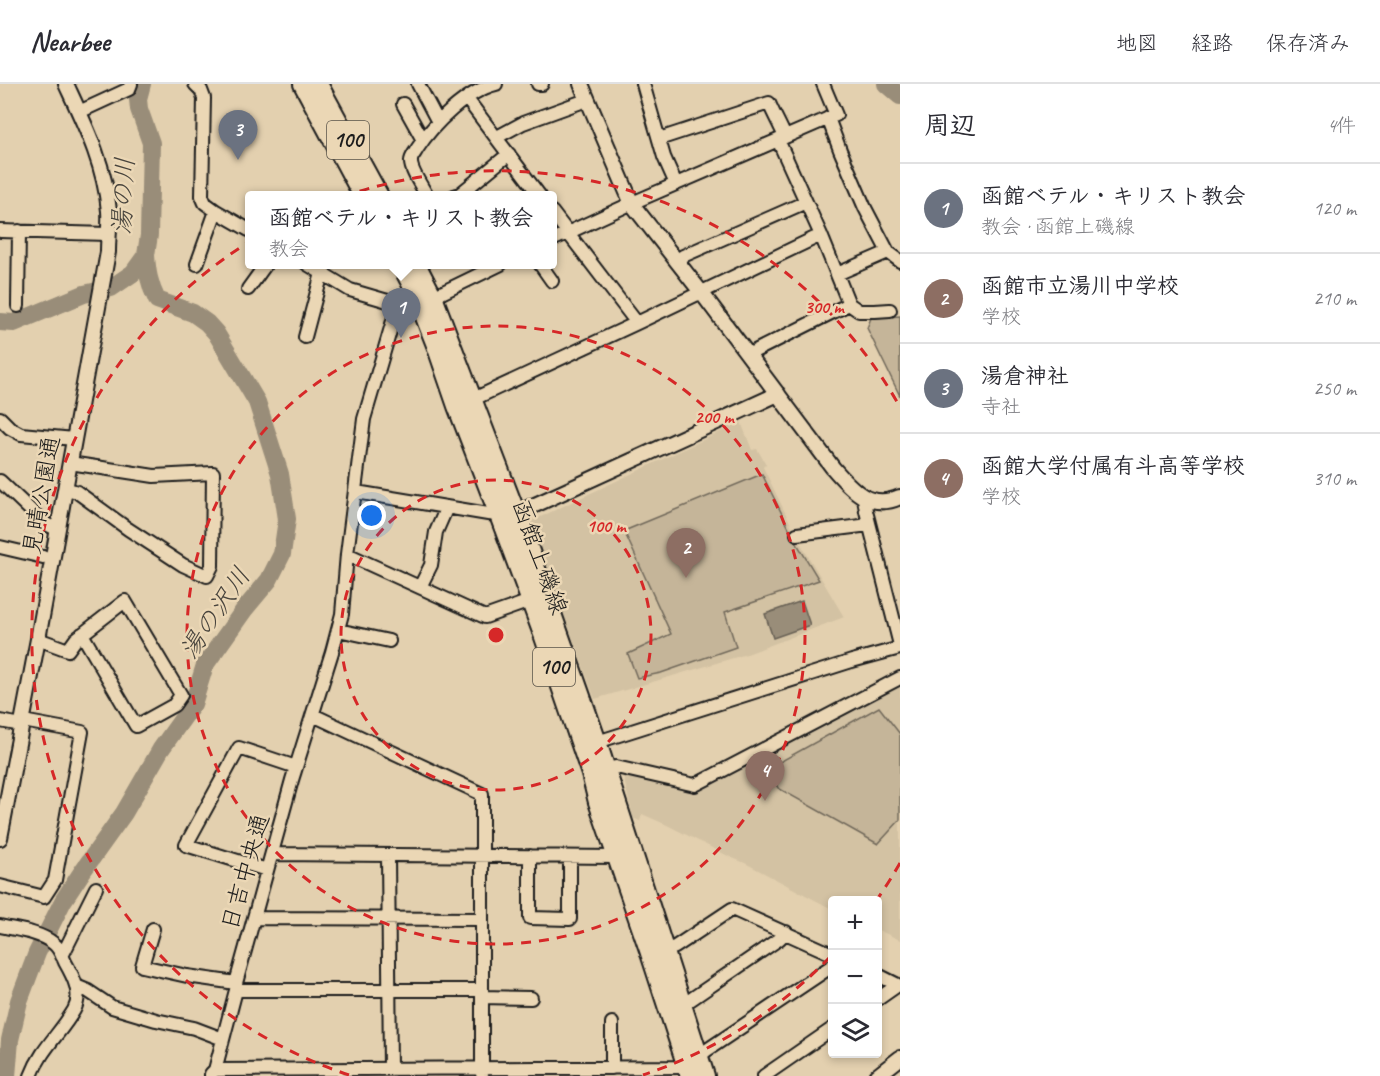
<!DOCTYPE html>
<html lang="ja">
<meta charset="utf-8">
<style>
:root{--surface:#fff;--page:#f2f2f3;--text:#2b2b33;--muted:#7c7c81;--line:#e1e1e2;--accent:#c8321e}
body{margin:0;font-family:Caveat,"Klee One",sans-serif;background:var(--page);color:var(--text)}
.controls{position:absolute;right:18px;bottom:18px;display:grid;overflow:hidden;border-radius:6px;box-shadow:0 3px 9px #0003}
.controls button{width:54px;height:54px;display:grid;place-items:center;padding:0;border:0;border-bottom:2px solid var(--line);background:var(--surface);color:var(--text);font:30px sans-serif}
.you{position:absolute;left:372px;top:432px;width:21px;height:21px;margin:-15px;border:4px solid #fff;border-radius:50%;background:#1a73e8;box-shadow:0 0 0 9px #1a73e833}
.badge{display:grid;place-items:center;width:39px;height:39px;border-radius:50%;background:var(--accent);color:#fff;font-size:20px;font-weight:700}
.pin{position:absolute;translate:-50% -50px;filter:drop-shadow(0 2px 3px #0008)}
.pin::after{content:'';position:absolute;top:32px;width:21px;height:18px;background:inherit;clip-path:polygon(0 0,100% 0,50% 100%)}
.popup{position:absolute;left:245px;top:107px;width:312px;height:78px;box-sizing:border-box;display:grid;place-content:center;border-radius:6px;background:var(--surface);filter:drop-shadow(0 2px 4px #0005);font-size:20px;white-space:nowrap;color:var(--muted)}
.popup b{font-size:22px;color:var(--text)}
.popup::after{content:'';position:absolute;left:50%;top:100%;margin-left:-12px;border:12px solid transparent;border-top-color:var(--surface)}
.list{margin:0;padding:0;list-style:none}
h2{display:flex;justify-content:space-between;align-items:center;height:78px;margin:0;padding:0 24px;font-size:26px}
h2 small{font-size:20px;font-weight:400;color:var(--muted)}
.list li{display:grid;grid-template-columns:39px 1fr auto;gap:18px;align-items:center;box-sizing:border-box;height:90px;padding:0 24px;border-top:2px solid var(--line)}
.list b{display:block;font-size:22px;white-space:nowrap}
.list p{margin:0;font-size:20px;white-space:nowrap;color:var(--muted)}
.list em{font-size:20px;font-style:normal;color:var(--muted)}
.icon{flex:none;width:33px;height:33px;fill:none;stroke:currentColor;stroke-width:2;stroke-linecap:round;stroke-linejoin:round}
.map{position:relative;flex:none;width:900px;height:992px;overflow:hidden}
header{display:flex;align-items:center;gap:36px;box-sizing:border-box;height:84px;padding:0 30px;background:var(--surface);border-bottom:2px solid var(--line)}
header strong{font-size:28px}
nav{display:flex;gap:33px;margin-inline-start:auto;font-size:21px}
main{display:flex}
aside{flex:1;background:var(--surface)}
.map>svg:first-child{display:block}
.built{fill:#d3c2a3}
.green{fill:#c5b599;stroke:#70685a;stroke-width:1.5}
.water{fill:#998d79;stroke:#676054;stroke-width:1.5}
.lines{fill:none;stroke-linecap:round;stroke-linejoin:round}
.river{stroke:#998d79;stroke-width:18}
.minor-casing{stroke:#1c1c1c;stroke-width:16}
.tertiary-casing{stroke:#1c1c1c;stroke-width:18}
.primary-casing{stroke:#1c1c1c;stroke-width:22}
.minor{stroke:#ebd7b5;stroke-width:12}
.tertiary{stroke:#ebd7b5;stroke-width:14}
.primary{stroke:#ebd7b5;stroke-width:18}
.ring{fill:none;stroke:#d62828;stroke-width:3;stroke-dasharray:10 8}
.labels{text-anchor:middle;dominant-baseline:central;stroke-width:5;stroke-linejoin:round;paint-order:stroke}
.shield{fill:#ebd7b5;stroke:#5a544a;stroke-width:1.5}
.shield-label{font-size:22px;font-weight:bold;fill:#1c1c1c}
.street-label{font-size:24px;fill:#1c1c1c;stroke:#ebd7b5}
.water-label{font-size:26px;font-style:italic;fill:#48443d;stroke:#ebd7b5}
.centre{fill:#d62828;stroke:#ebd7b5;stroke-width:3}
.ring-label{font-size:18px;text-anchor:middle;font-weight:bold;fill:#d62828;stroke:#ebd7b5;stroke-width:5;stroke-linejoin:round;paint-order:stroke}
</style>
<header>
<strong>Nearbee</strong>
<nav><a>地図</a><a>経路</a><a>保存済み</a></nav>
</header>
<main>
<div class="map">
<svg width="900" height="992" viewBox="0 0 900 992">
<rect width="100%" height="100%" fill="#e3d0af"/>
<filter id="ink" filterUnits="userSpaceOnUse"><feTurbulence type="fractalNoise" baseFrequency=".0167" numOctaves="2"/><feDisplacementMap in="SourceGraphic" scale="12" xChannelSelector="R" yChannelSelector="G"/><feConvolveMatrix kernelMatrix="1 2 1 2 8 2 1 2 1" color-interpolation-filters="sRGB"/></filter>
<g filter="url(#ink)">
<!-- built -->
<path class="built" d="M741 338 752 366 757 365 766 380 763 383 798 455 844 533 750 569 595 615 531 442 532 437Z
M900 599V856L878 846V816H832V825L745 779 730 773 667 741 642 730 640 737 633 734 622 687 694 704Z"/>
<!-- green -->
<path class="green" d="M900 232V312L867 244 871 234Z
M762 390 796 458 819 496 725 528 736 563 661 589 637 594 628 570 671 550 624 447Z
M879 623 900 650V736L878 760 778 704 767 685Z"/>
<!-- water -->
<path class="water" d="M802 517 810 541 773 554 765 530Z"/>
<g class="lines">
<!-- river -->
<path class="river" d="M886 0 900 12
M0 238 14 239 84 210 111 204 133 189 146 171 149 151 151 59 139 25 138 15 142 0
M7 992 10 956 19 917 37 869 63 817 84 785 124 729 161 665 193 620 205 581 244 526 269 496 282 470 287 435 280 390 257 318 216 249 207 239 193 229 157 216C149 200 147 187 146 171"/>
<!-- minor casing -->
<g class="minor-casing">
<path id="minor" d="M195 0 201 6 204 14 202 112 205 119 216 127
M418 0 438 38
M538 0H542
M643 0 664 73 676 100
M467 15 540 112
M403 20 423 56
M79 28 129 5 131 0
M828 34 840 66 865 124 888 168 900 177
M497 53 523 39 581 18
M659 55 769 19C774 31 780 41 785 53
M778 56 821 151 849 220 859 227H875L890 226
M427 112C423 104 410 86 411 77 411 73 415 69 417 65 433 40 467 7 496 0
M454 112 460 110 509 70
M552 128 637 239
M0 147 108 150
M552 156 639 116 836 31 823 0
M683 172 806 118
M197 180 216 127 249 146
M307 180 350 206 398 220
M540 180 552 197
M837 190 888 168
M248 205 266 180
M433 213 501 180
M18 222 19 147
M305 253 322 189
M755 267 849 220
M467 318 637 239 821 151
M0 334 10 344 21 350 74 355
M0 397 44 439 58 446
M65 404 77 408 128 445 183 481 207 492 212 482 213 389 154 392 70 379
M356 408 488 430 499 431
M864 414 866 427 900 561
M797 450 869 441
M0 463 43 473
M347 470 485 533 530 517
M420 503 431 481 436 448 447 423
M338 546 389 557
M38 555 68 566 76 555 125 517 181 611 174 621 136 642 82 550
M313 631 482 710V990
M0 637 22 641
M597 658 852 577 900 564
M600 688 616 683 695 701 900 594
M272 770 618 773
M388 771 390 985
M530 772V834L570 835V773
M267 786 186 761 239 664 296 683
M0 802 44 813 55 796 82 648 23 637
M254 834 482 835
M0 842C17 846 39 848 53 859 59 863 62 871 65 878 73 892 83 910 74 926 60 950 41 965 31 992
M153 845 142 882 187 892 236 899
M664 867 675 863 732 825 832 870
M62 872 96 804
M878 891 898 901 878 915
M76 902 88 907 112 923 156 936 194 944 223 955
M236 906H482
M482 913 531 914
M690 916 779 855 786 848
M612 984V939
M215 986 687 983 707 966 832 882
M211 992V990L215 986 236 906V899L292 696 332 568 342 530 347 470 364 335 398 220 414 205
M764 992 832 945"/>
</g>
<!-- tertiary casing -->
<g class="tertiary-casing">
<path id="tertiary" d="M581 0 632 120 701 208 833 384C852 405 869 427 900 413
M509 429 524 426 778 310
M0 754 38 555 108 168C108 154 110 140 109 127 105 81 85 41 66 0
M877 992 900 974"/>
</g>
<!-- primary casing -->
<g class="primary-casing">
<path id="primary" d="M303 0 363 112
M318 0 379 112
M401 180 414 205 436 261 457 322 499 431 544 553 591 690 598 718 649 866 690 992
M416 180 433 213 522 445 597 658 705 992"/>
</g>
<!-- minor -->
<use href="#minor" class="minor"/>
<!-- tertiary -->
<use href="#tertiary" class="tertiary"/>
<!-- primary -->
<use href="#primary" class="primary"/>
</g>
</g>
<!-- distance rings -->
<g class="ring">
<circle cx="496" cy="551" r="155"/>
<circle cx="496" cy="551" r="309"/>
<path d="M900 779A464 464 0 0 1 878 814M830 873A464 464 0 0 1 643 991M349 991A464 464 0 1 1 900 323"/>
</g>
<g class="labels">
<!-- shield labels -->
<g class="shield">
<rect x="327" y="37" width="42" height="38" rx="4.5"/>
<rect x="533" y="564" width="42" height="38" rx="4.5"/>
</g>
<g class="shield-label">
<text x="348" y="56">100</text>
<text x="554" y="583">100</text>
</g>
<!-- street labels -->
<g class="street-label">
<text transform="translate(41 411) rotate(-80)">見晴公園通</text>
<text transform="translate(540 473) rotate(70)">函館上磯線</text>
<text transform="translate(245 788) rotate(-74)">日吉中央通</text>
</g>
<!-- water labels -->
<g class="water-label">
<text transform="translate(123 112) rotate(-87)">湯の川</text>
<text transform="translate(215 529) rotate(-56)">湯の沢川</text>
</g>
</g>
<circle cx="496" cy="551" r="9" class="centre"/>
<g class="ring-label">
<text x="824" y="229">300 m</text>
<text x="714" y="339">200 m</text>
<text x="606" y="448">100 m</text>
</g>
</svg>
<div class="controls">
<button>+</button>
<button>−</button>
<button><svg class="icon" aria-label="layers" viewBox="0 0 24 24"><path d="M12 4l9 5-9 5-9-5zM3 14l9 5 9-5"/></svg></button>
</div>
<div class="you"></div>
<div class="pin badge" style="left:401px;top:254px;background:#6b7280">1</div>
<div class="popup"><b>函館ベテル・キリスト教会</b>教会</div>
<div class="pin badge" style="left:686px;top:494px;background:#8d6e63">2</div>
<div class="pin badge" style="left:238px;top:76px;background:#6b7280">3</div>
<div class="pin badge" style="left:765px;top:717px;background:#8d6e63">4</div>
</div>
<aside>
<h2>周辺<small>4件</small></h2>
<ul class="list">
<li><span class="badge" style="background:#6b7280">1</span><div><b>函館ベテル・キリスト教会</b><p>教会 · 函館上磯線</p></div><em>120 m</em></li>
<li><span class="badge" style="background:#8d6e63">2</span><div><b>函館市立湯川中学校</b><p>学校</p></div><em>210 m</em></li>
<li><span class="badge" style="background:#6b7280">3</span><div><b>湯倉神社</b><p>寺社</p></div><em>250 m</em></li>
<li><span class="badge" style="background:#8d6e63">4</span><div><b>函館大学付属有斗高等学校</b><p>学校</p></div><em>310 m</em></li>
</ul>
</aside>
</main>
